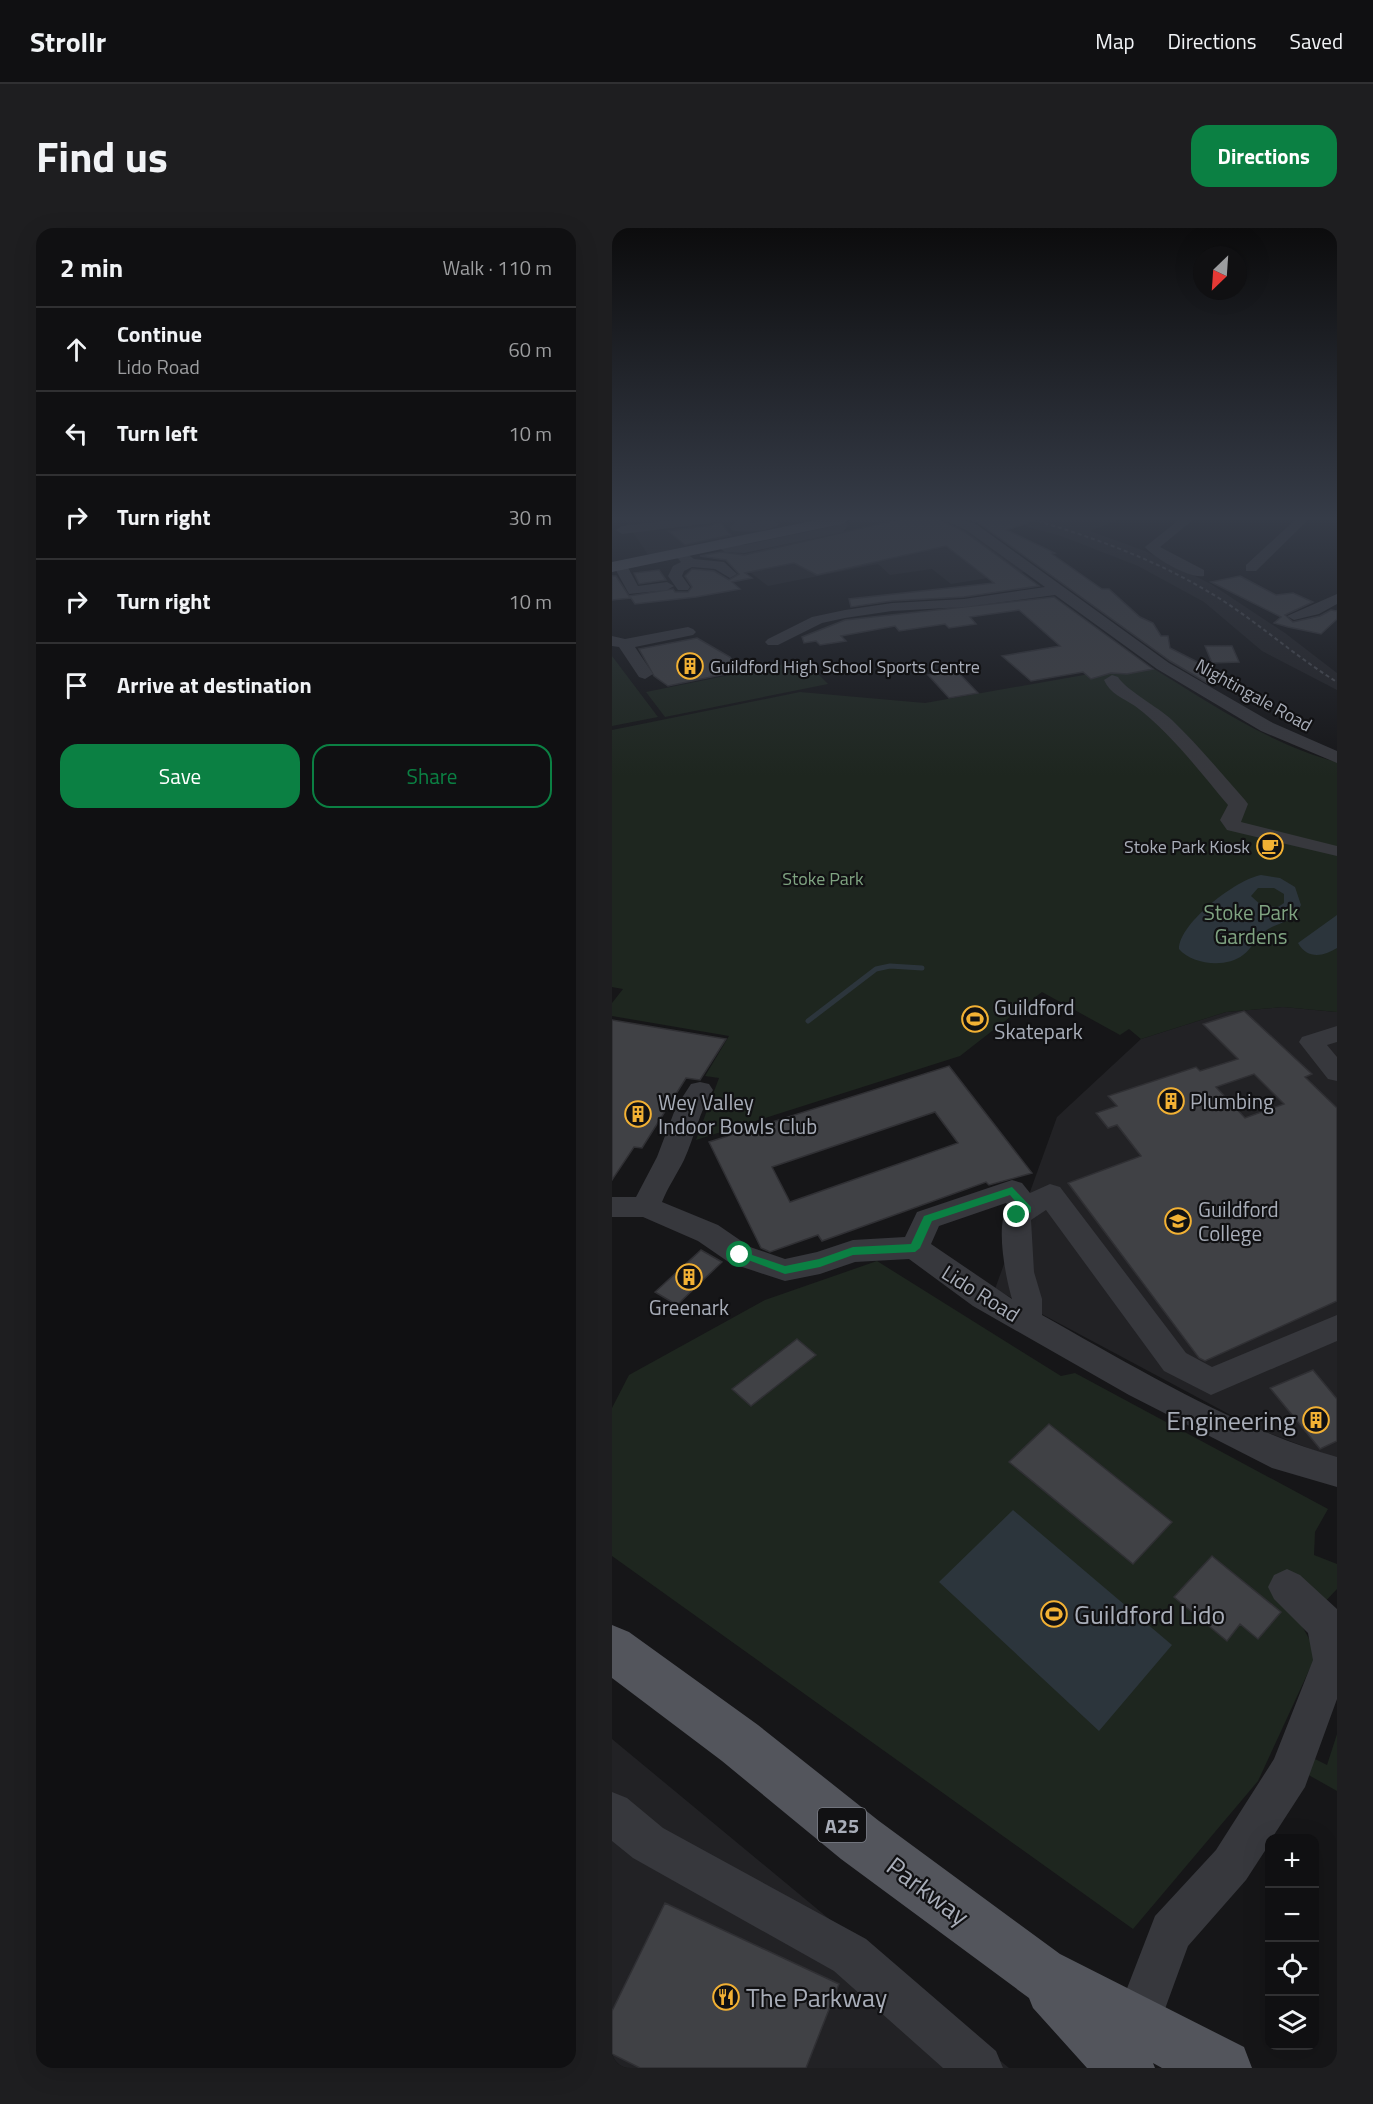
<!DOCTYPE html>
<meta charset="utf-8">
<style>
:root{--surface:#101012;--page:#1e1e20;--text:#f1f3f6;--muted:#9c9d9f;--line:#303032;--accent:#0b8043}
body{margin:0;font-family:"Titillium Web",sans-serif;background:var(--page);color:var(--text)}
.controls{position:absolute;right:18px;bottom:18px;display:grid;overflow:hidden;border-radius:12px;box-shadow:0 6px 24px #0002}
.controls button{width:54px;height:54px;display:grid;place-items:center;padding:0;border:0;border-bottom:2px solid var(--line);background:var(--surface);color:var(--text);font:30px sans-serif}
.compass{position:absolute;left:581px;top:18px;width:54px;height:54px;border-radius:50%;background:var(--surface);box-shadow:0 6px 24px #0002;rotate:205deg}
.stop{position:absolute;width:18px;height:18px;margin:-14px;border:4px solid #0b8043;border-radius:50%;background:#fff}
.stop.end{background:#0b8043;border-color:#fff;box-shadow:0 2px 6px #0008}
.list{margin:0;padding:0;list-style:none}
h2{display:flex;justify-content:space-between;align-items:center;height:78px;margin:0;padding:0 24px;font-size:26px}
h2 small{font-size:20px;font-weight:400;color:var(--muted)}
.list li{display:grid;grid-template-columns:39px 1fr auto;gap:18px;align-items:center;box-sizing:border-box;height:84px;padding:0 24px;border-top:2px solid var(--line)}
.list b{display:block;font-size:22px;white-space:nowrap}
.list p{margin:0;font-size:20px;white-space:nowrap;color:var(--muted)}
.list em{font-size:20px;font-style:normal;color:var(--muted)}
.actions{display:flex;gap:12px;padding:18px 24px}
.actions a{flex:1;padding:14px 0;border:2px solid var(--accent);border-radius:18px;text-align:center;font-size:21px;color:var(--accent)}
.actions .main{background:var(--accent);color:#fff}
.icon{flex:none;width:33px;height:33px;fill:none;stroke:currentColor;stroke-width:2;stroke-linecap:round;stroke-linejoin:round}
.map{position:relative;flex:none;width:725px;height:1840px;overflow:hidden;border-radius:18px}
header{display:flex;align-items:center;gap:36px;box-sizing:border-box;height:84px;padding:0 30px;background:var(--surface);border-bottom:2px solid var(--line)}
header strong{font-size:28px}
nav{display:flex;gap:33px;margin-inline-start:auto;font-size:21px}
.intro{display:flex;align-items:center;justify-content:space-between;box-sizing:border-box;height:144px;padding:0 36px}
h1{margin:0;font-size:42px}
.button{padding:15px 27px;border-radius:18px;background:var(--accent);color:#fff;font-size:21px;font-weight:700}
main{display:flex;gap:36px;padding:0 36px}
aside{flex:1;background:var(--surface);border-radius:18px;box-shadow:0 6px 24px #0002}
.map>svg:first-child{display:block}
.built{fill:#222225}
.green{fill:#1e261f}
.water{fill:#2c353c;fill-rule:evenodd}
.lines{fill:none;stroke-linecap:round;stroke-linejoin:round}
.stream{stroke:#2c353c;stroke-width:5}
.building{fill:#404145;stroke:#303034;stroke-width:1.5;fill-rule:evenodd}
.minor{fill:#37383d;fill-rule:evenodd}
.major{fill:#53555c;fill-rule:evenodd}
.rail{stroke:#4a4c52;stroke-width:2;stroke-dasharray:4 3;stroke-linecap:butt}
.route{fill:#0b8043}
.labels{text-anchor:middle;dominant-baseline:central;stroke-width:4.5;stroke-linejoin:round;paint-order:stroke}
.far-poi-label{font-size:18px;fill:#a8adb8;stroke:#111113;text-anchor:start}
.far-street-label{font-size:18px;fill:#a8adb8;stroke:#111113}
.far-park-label{font-size:18px;fill:#7fa381;stroke:#111113}
.shield{fill:#111113;stroke:#7b7e86;stroke-width:1.5}
.shield-label{font-size:20px;font-weight:bold;fill:#a8adb8}
.park-label{font-size:21px;fill:#7fa381;stroke:#111113}
.poi-label{font-size:21px;fill:#a8adb8;stroke:#111113;text-anchor:start}
.street-label{font-size:21px;fill:#a8adb8;stroke:#111113}
.near-poi-label{font-size:26px;fill:#a8adb8;stroke:#111113;text-anchor:start}
.near-street-label{font-size:26px;fill:#a8adb8;stroke:#111113}
</style>
<header>
<strong>Strollr</strong>
<nav><a>Map</a><a>Directions</a><a>Saved</a></nav>
</header>
<div class="intro"><h1>Find us</h1><a class="button">Directions</a></div>
<main>
<aside>
<h2>2 min<small>Walk · 110 m</small></h2>
<ul class="list">
<li><svg class="icon" aria-label="ahead" viewBox="0 0 24 24"><path d="M12 20V5M6 11l6-6 6 6"/></svg><div><b>Continue</b><p>Lido Road</p></div><em>60 m</em></li>
<li><svg class="icon" aria-label="left" viewBox="0 0 24 24"><path d="M17 20v-9H6M10 6l-5 5 5 5"/></svg><div><b>Turn left</b></div><em>10 m</em></li>
<li><svg class="icon" aria-label="right" viewBox="0 0 24 24"><path d="M7 20v-9h11M14 6l5 5-5 5"/></svg><div><b>Turn right</b></div><em>30 m</em></li>
<li><svg class="icon" aria-label="right" viewBox="0 0 24 24"><path d="M7 20v-9h11M14 6l5 5-5 5"/></svg><div><b>Turn right</b></div><em>10 m</em></li>
<li><svg class="icon" aria-label="arrive" viewBox="0 0 24 24"><path d="M6 21V4h12l-3 4 3 4H6"/></svg><div><b>Arrive at destination</b></div></li>
</ul>
<div class="actions"><a class="main">Save</a><a>Share</a></div>
</aside>
<div class="map">
<svg width="725" height="1840" viewBox="0 0 725 1840">
<rect width="100%" height="100%" fill="#161618"/>
<!-- built -->
<path class="built" d="M12 291H213L37 328Z
M247 291H325L360 303 414 344 339 356 320 341 278 347 266 336 156 358 108 321Z
M387 291H509L478 303 533 323 599 356 673 405 725 445V462L650 423 592 374 526 338 449 308Z
M671 779 725 784V1231L641 1199 383 1061 445 889 529 811 614 784Z
M0 1511 397 1840H0Z"/>
<!-- green -->
<path class="green" d="M0 428 46 489 0 498Z
M192 432 216 456 53 489 34 464Z
M534 436C595 473 656 516 725 534V784L671 779 614 784 529 811 517 801 508 807 430 764 348 828 84 912 107 850 93 848 117 808 0 788V775L11 761 0 759V502L188 464 313 475Z
M265 1033 449 1148 463 1145 716 1281 703 1304 702 1327 725 1336V1361L690 1398 705 1425 646 1553 521 1701 0 1328V1180L17 1147 153 1072Z
M725 1506V1563L693 1545 699 1529 715 1537Z"/>
<!-- water -->
<path class="water" d="M649 647 668 650 683 659 689 677C679 697 670 692 653 703 644 708 640 721 631 727 615 740 580 737 567 721 567 695 625 651 649 647ZM646 660H662L672 666V675L666 679 650 678 639 668Z
M725 687V720C711 729 695 731 686 715Z
M401 1282 560 1417 487 1503 327 1354Z"/>
<g class="lines">
<!-- stream -->
<path class="stream" d="M196 793 264 741 278 738 310 740"/>
</g>
<!-- building -->
<path class="building" d="M289 291H327L353 304 427 358 352 369 280 373 239 379 237 371 382 355 334 318 205 347 182 335 133 345 140 350 120 354 128 361 84 369 23 376 19 370 0 372V348H4L17 368 61 361 63 364H76L80 359 73 348 80 341 102 343 117 352 127 346 114 332 88 328 109 324 132 327Z
M354 291H421V293L395 302 443 325 440 326 490 361H497L528 389 541 395 549 408H556L558 420 617 450 595 455 558 433 365 294Z
M107 293 119 307 73 317 56 303 100 297Z
M47 342 54 352 27 356 22 345Z
M628 348 664 367 681 365 701 374 673 387 681 394 708 388 719 382 725 383V391L709 406 676 399 662 395 669 389 599 354Z
M442 369 541 441 515 446 499 445 479 451 471 444 419 453 390 428 448 418 407 382 358 389 364 396 337 400 333 396 287 403 283 398 229 408 234 413 208 417 204 413 192 415 190 409 233 392Z
M85 410 118 429 128 443 56 458 42 448 27 421Z
M593 418H620L627 434 600 435Z
M344 442 366 465 337 470 316 447Z
M632 783 700 846 693 849 725 880V1073L593 1133 587 1130 456 955 529 928 505 897 496 900 484 885 505 878 496 868 584 839 588 843 626 831 591 796ZM642 846 672 876 633 890 604 859Z
M0 792 114 811 88 852 74 850 30 920 22 919 0 952Z
M337 838 420 945 377 957 374 954 210 1013 206 1007 158 1024 149 1020 97 914ZM323 884 346 915 178 974 160 939Z
M89 1022 110 1034 65 1077 43 1064Z
M185 1111 204 1127 139 1178 120 1161Z
M701 1142 725 1171V1213L708 1221 658 1160Z
M437 1196 560 1294 521 1336 397 1234Z
M600 1328 669 1384 646 1411 628 1396 615 1413 562 1369Z
M53 1675 227 1756 194 1840H28L0 1826V1783Z"/>
<g class="lines">
<!-- minor -->
<path class="minor" d="M71 291H106L100 295 10 306 4 302 10 298Z
M127 291H138L137 295 161 292 167 296C158 304 132 305 119 302L118 299Z
M218 291H229L236 297 231 304 132 325 113 324 101 315 108 311 121 317H132L222 298Z
M329 291H347L364 296 557 435 661 495 725 523V535L649 503 545 441 443 367 352 379 280 383 233 390 210 395 166 417H156L153 414 156 411 200 389 233 382 280 375 352 371 433 359 354 302Z
M568 291H582L548 319 592 342V348C578 351 542 330 533 319Z
M684 291H697L644 343H634V337Z
M68 321 82 331 112 334 125 346 118 350 103 341 80 339 72 343 70 348 78 359 76 362H66L56 348 61 338 69 334 61 325Z
M8 333 13 334 26 358 55 354 62 358 55 362 17 366 1 337Z
M725 366V376L707 386 682 392 675 388Z
M76 399 81 401 84 404 81 407 23 419 41 446 33 451 27 449 7 419 0 418V408L13 411Z
M500 447 506 449C515 463 545 478 560 492 586 517 609 545 633 572L636 576 629 594 725 618V628L615 602 608 592 616 577C587 543 559 505 523 478 511 470 498 466 492 452Z
M725 798V814L715 817 725 829V853L716 851 687 814 690 809Z
M88 854 97 856 101 862C87 884 83 908 72 932 65 946 56 959 50 974L106 997 138 1019 173 1031 205 1024 241 1012 293 1009 305 984 400 952 410 955 418 965 438 956 448 959 574 1125 600 1139 725 1087V1113L599 1167 552 1143 434 982 419 992 422 1044 430 1071V1087C521 1138 625 1201 725 1229V1259L660 1240 517 1167 361 1078 297 1031 243 1034 208 1046 173 1053 118 1035 86 1013 31 989H0V969H24L45 929 64 879 79 856ZM394 975 397 978C382 993 394 1051 400 1071L319 1016 327 998Z
M675 1341 688 1347 725 1381V1471L693 1559 660 1610H658V1615L634 1652 576 1718 542 1811 525 1817 508 1811 502 1794 543 1688 604 1622 662 1531 701 1432 696 1405 662 1371 656 1359 662 1347Z
M0 1564 15 1570 51 1600 254 1711 384 1823 391 1840H331L222 1743 21 1630 0 1613Z"/>
<!-- major -->
<path class="major" d="M209 291H238L230 296 0 344V334Z
M0 1397 17 1404 146 1497 267 1593 448 1726 632 1819 640 1840H550L541 1835 543 1840H475L421 1780 417 1770 229 1631 110 1533 0 1450Z"/>
<!-- rail -->
<path class="rail" d="M419 291C487 311 553 335 613 374 651 399 686 430 725 454"/>
</g>
<!-- sky -->
<linearGradient id="sky" x2="0" y2="1"><stop stop-color="#0c0c0d"/><stop offset="0.53" stop-color="#363c48"/><stop offset="1" stop-color="#363c48" stop-opacity="0"/></linearGradient>
<rect width="725" height="548" fill="url(#sky)"/>
<!-- route -->
<path class="route" d="M400 959 419 979V984L409 990H401V985L409 980 398 967 320 993 308 1020 303 1024 241 1027 208 1039 173 1046 123 1027 128 1023 173 1038 207 1031 241 1019 299 1016 312 988Z"/>
<!-- icons -->
<defs>
<g id="building-ring" transform="scale(1.35)"><circle r="9.5" fill="#111113" stroke="#f2b134" stroke-width="1.5"/><path d="M-4-6H4V6H1V3H-1V6H-4ZM-2.5-4.3h1.7v1.8h-1.7ZM.8-4.3h1.7v1.8H.8ZM-2.5-1h1.7V.8h-1.7ZM.8-1h1.7V.8H.8Z" fill="#f2b134"/></g>
<g id="cafe-ring" transform="scale(1.35)"><circle r="9.5" fill="#111113" stroke="#f2b134" stroke-width="1.5"/><path d="M-5.5-4.5H6V0H3Q3 3.5 0 3.5H-2.5Q-5.5 3.5-5.5 0ZM3-3.2v2h1.7v-2ZM-6 4.5H4V6H-6Z" fill="#f2b134"/></g>
<g id="stadium-ring" transform="scale(1.35)"><circle r="9.5" fill="#111113" stroke="#f2b134" stroke-width="1.5"/><path d="M0-5a6.5 5 0 1 0 0 10a6.5 5 0 1 0 0-10ZM-3.5-1.8h7v3.6h-7Z" fill="#f2b134"/></g>
<g id="university-ring" transform="scale(1.35)"><circle r="9.5" fill="#111113" stroke="#f2b134" stroke-width="1.5"/><path d="M0-5L7-2L0 1L-7-2ZM-4 1L0 2.5L4 1V4Q0 6-4 4Z" fill="#f2b134"/></g>
<g id="restaurant-ring" transform="scale(1.35)"><circle r="9.5" fill="#111113" stroke="#f2b134" stroke-width="1.5"/><path d="M-5-6h1v4h1v-4h1v4h1v-4h1v5L-1.5 .5V6h-2V.5L-5-1ZM5-6V6H3V1.5H1.5Q1.5-4 5-6Z" fill="#f2b134"/></g>
</defs>
<g fill-rule="evenodd">
<use href="#building-ring" x="78" y="438"/>
<use href="#cafe-ring" x="658" y="618"/>
<use href="#stadium-ring" x="363" y="791"/>
<use href="#building-ring" x="559" y="873"/>
<use href="#building-ring" x="26" y="886"/>
<use href="#university-ring" x="566" y="993"/>
<use href="#building-ring" x="77" y="1049"/>
<use href="#building-ring" x="704" y="1192"/>
<use href="#stadium-ring" x="442" y="1386"/>
<use href="#restaurant-ring" x="114" y="1769"/>
</g>
<g class="labels">
<!-- far-poi labels -->
<g class="far-poi-label">
<text x="98" y="438">Guildford High School Sports Centre</text>
<text x="638" y="618" text-anchor="end">Stoke Park Kiosk</text>
</g>
<!-- far-street labels -->
<g class="far-street-label">
<text transform="translate(642 467) rotate(29)">Nightingale Road</text>
</g>
<!-- far-park labels -->
<g class="far-park-label">
<text x="211" y="650">Stoke Park</text>
</g>
<!-- shield labels -->
<rect class="shield" x="206" y="1580" width="48" height="34" rx="4.5"/>
<g class="shield-label">
<text x="230" y="1597">A25</text>
</g>
<!-- park labels -->
<g class="park-label">
<text x="639" y="684">Stoke Park<tspan x="639" dy="24">Gardens</tspan></text>
</g>
<!-- poi labels -->
<g class="poi-label">
<text x="382" y="779">Guildford<tspan x="382" dy="24">Skatepark</tspan></text>
<text x="578" y="873">Plumbing</text>
<text x="46" y="874">Wey Valley<tspan x="46" dy="24">Indoor Bowls Club</tspan></text>
<text x="586" y="981">Guildford<tspan x="586" dy="24">College</tspan></text>
<text x="77" y="1079" text-anchor="middle">Greenark</text>
</g>
<!-- street labels -->
<g class="street-label">
<text transform="translate(369 1065) rotate(32)">Lido Road</text>
</g>
<!-- near-poi labels -->
<g class="near-poi-label">
<text x="684" y="1192" text-anchor="end">Engineering</text>
<text x="462" y="1386">Guildford Lido</text>
<text x="134" y="1769">The Parkway</text>
</g>
<!-- near-street labels -->
<g class="near-street-label">
<text transform="translate(316 1663) rotate(37)">Parkway</text>
</g>
</g>
</svg>
<div class="controls">
<button>+</button>
<button>−</button>
<button><svg class="icon" aria-label="locate" viewBox="0 0 24 24"><circle cx="12" cy="12" r="6"/><path d="M12 2v4M12 18v4M2 12h4M18 12h4"/></svg></button>
<button><svg class="icon" aria-label="layers" viewBox="0 0 24 24"><path d="M12 4l9 5-9 5-9-5zM3 14l9 5 9-5"/></svg></button>
</div>
<svg class="compass" viewBox="-18 -18 36 36"><path d="M0-13l5 13h-10z" fill="#e53935"/><path d="M0 13l5-13h-10z" fill="#9c9d9f"/></svg>
<div class="stop" style="left:128px;top:1027px"></div>
<div class="stop end" style="left:405px;top:987px"></div>
</div>
</main>
